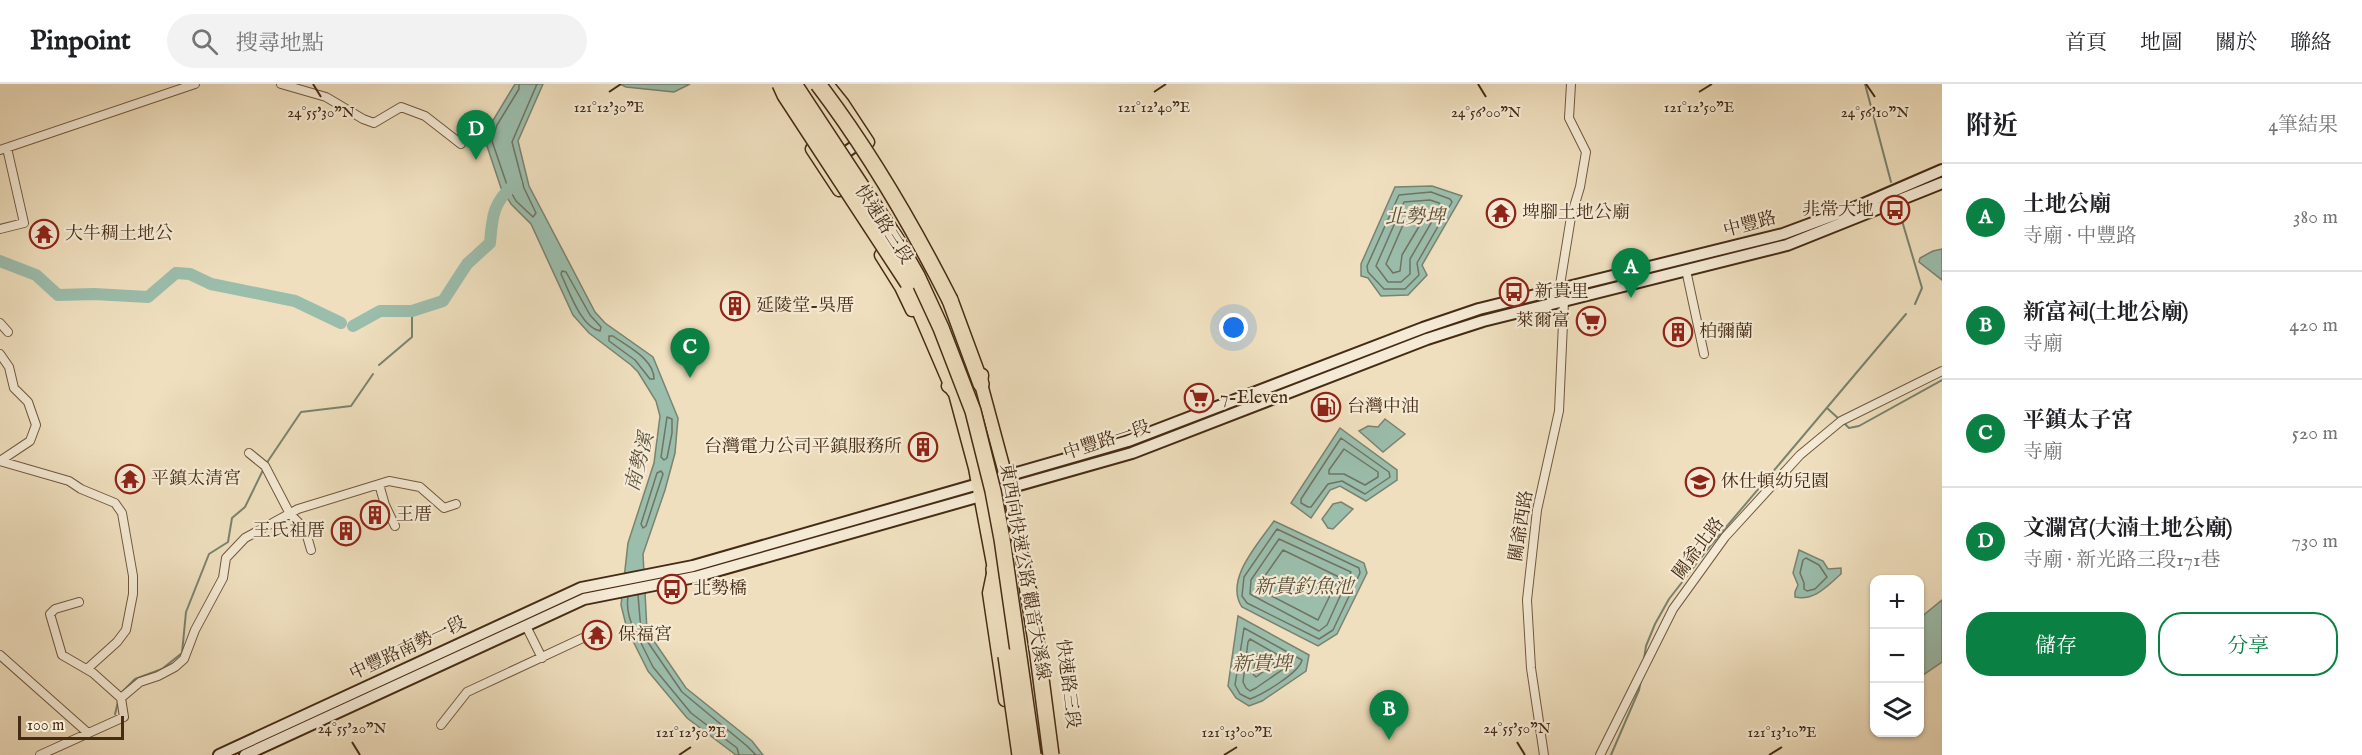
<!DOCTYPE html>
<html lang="zh-TW">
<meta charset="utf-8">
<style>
:root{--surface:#fff;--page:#f2f2f2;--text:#202124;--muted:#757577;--line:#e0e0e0;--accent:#0b8043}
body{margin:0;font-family:"IM FELL English","Noto Serif TC",serif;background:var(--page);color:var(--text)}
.controls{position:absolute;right:18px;bottom:18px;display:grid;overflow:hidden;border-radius:12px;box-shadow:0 2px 4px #0004}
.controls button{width:54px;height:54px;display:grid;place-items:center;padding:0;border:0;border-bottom:2px solid var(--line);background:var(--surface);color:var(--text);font:30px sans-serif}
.scale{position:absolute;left:18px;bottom:15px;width:106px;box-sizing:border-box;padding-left:6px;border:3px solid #452b14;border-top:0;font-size:16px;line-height:21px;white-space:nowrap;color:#452b14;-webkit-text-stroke:4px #f5ead5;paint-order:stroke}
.you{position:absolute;left:1234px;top:244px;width:21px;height:21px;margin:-15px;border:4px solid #fff;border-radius:50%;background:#1a73e8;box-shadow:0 0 0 9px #1a73e833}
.badge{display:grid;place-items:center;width:39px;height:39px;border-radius:50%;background:var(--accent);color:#fff;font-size:20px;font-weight:700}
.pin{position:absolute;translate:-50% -50px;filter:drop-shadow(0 2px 3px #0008)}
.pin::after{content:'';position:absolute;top:32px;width:21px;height:18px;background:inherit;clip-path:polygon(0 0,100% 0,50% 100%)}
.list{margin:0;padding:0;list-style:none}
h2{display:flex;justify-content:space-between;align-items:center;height:78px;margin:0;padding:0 24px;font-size:26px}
h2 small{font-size:20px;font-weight:400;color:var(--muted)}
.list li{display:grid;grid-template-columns:39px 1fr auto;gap:18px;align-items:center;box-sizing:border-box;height:108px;padding:0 24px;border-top:2px solid var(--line)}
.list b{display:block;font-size:22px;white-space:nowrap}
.list p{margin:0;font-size:20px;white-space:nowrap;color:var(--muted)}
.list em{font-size:20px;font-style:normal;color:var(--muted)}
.actions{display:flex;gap:12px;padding:18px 24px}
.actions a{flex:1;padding:14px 0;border:2px solid var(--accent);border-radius:24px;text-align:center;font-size:21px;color:var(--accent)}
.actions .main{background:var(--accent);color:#fff}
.icon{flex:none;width:33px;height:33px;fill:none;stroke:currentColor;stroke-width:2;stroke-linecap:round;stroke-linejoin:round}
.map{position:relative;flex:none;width:1942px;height:671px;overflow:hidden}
header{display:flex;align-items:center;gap:36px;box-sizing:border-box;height:84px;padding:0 30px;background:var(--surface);border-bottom:2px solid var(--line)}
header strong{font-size:28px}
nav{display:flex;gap:33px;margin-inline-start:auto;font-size:21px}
.search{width:420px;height:54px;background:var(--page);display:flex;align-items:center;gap:15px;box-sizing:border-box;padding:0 21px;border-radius:33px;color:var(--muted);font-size:22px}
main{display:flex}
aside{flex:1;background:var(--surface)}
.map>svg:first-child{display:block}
.water{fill:#9bbdac;stroke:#79836f;stroke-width:1.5}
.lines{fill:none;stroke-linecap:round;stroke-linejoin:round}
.shore{stroke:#707460;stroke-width:1.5}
.stream{stroke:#79836f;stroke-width:2}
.river{stroke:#9bbdac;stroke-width:12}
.street-casing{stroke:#70583e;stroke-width:10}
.secondary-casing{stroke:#452b14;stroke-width:14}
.primary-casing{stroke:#452b14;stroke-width:15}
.highway-casing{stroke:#452b14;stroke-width:18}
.street{stroke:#f5ead5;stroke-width:8}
.secondary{stroke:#f5ead5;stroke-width:10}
.primary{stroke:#efdfbe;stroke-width:12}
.highway{stroke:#efdfbe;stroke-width:15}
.highway-bridge-casing{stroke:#452b14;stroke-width:18;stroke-linecap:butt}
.highway-bridge{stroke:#efdfbe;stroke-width:15}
.ticks{fill:none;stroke:#452b14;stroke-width:2}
.labels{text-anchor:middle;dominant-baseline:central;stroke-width:4.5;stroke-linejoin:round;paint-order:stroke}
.poi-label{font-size:18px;fill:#452b14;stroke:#f5ead5;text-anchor:start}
.street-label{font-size:18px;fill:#452b14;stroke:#f5ead5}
.water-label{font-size:20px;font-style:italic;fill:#5a503a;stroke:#f5ead5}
.ticks-label{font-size:15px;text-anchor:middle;fill:#452b14;stroke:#f5ead5;stroke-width:4.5;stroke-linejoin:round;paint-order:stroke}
</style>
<header>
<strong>Pinpoint</strong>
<div class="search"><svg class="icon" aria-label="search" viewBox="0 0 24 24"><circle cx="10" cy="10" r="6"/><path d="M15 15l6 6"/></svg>搜尋地點</div>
<nav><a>首頁</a><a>地圖</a><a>關於</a><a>聯絡</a></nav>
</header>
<main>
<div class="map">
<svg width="1942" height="671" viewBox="0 0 1942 671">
<rect width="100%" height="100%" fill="#efdfbe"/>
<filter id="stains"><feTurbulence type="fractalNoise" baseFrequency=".00333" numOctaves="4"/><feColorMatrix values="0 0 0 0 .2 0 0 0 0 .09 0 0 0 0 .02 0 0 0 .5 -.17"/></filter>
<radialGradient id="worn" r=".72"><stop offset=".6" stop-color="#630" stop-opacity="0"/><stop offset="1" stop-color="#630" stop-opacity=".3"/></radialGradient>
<!-- water -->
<path class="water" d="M515 0H543L518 57 529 102 595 228 605 239 653 273 678 334 675 369 665 406 643 470 647 547 686 604 752 657 763 671H736L687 634 648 587 627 545 621 521 628 459 654 379 660 332 656 317 638 288 631 281 589 249 573 231 531 140 511 120 501 104 485 56 492 38Z
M620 0H690L674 8 626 3Z
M1432 102 1462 112 1422 181 1427 191 1408 211 1381 212 1368 194 1361 192V180L1395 103Z
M1942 165V196L1919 178 1920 174 1933 167Z
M1385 335 1405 350 1383 368 1359 347 1368 342 1378 343Z
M1340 344 1397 386V396L1366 417 1340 402 1330 406 1311 434 1291 419Z
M1341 418 1353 425 1333 445 1328 444 1322 435 1333 420Z
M1274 437 1364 479 1367 489 1337 550 1318 562 1242 523C1224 496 1258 460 1274 437Z
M1799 466 1823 477 1828 485 1841 484V490C1827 502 1815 517 1795 513V508L1798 501 1793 489Z
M1942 516V578L1920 593V548L1922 540 1920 534Z
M1238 532 1309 571 1306 587 1262 617 1249 622 1236 614 1228 602Z"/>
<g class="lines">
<!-- shore -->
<path class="shore" d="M519 0V5L497 41 492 57 507 101 516 117 533 133 536 129 524 104 512 58 537 0
M1431 108 1450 115 1452 118 1417 179 1419 191 1405 205H1384L1368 188 1367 182 1399 111Z
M1430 116 1439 119 1441 122 1410 175V190L1401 198H1388L1376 182 1404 118Z
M1412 125H1424L1427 129 1402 171 1400 187 1393 189 1386 180 1409 127Z
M562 187 566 188 590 231 601 243 600 247C581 243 569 207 561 190Z
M609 252H613C628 263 654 275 654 295H650L635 276 609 257Z
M667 333 672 335V349L667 374 664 376 661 373Z
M1341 354 1389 388 1390 393 1365 410 1342 397 1328 400 1311 423H1308L1301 419V415Z
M1344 365 1378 388V393L1365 401 1344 390H1329V386Z
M661 387 663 390 646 442 643 444 641 440 657 389Z
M1277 445 1359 484 1360 489 1333 546 1319 555 1247 519 1242 512 1244 493Z
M1279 455 1351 488 1327 541 1319 547 1250 510 1251 496Z
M1283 466 1339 493 1318 536 1260 506V499Z
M1806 474 1819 481 1827 493 1815 505 1807 507 1804 505V499L1800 489 1803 476Z
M628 513C626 524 630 543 639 550L641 547 638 511
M1244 544 1302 576C1299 589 1263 610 1250 615L1240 610 1235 601Z
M1250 555 1292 579 1256 604 1250 607 1246 604 1243 598 1248 558Z
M1257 570 1273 577 1274 580 1256 593 1253 590Z
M739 671 737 664 691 629 653 583 640 557 641 554H645L682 608 747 662 756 671"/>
<!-- stream -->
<path class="stream" d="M1865 0 1891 98
M1900 130 1922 204 1915 220
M379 281 412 253V227
M1827 324 1839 335
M1843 338 1849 344 1859 342 1942 296
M266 380 301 328 351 322 373 290
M1644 575 1646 562 1655 540 1669 515 1711 461 1906 230
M121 609 135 595 162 585 182 569 186 528 209 470 228 458 232 434 245 423 264 384
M115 630 118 618
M1611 671 1639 606 1641 596"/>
<!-- river -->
<path class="river" d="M0 177 36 191 58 211 94 210 148 213 176 189 190 190 211 200 295 217 341 239
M353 242 380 227H412L443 217 467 180 490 159C492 133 493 117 516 99"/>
<!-- street casing -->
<g class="street-casing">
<path id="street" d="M281 0 326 13 363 35 374 39 401 23 425 32 461 60
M0 66 195 0
M0 145 24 139 7 64
M1686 186 1704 270
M0 239 8 248
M0 270 9 283 14 304 28 318 36 341 30 357 0 377
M249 369 265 382 290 430 305 445 311 466
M0 377 69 397 81 405 115 419 122 429 133 492V510L126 546 117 558 87 585
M379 400 385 421 395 442
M79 518 55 525 50 530 62 571 93 589 121 614
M526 542 542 574
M0 571 88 649
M121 614 140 598 158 592 175 583 184 575 195 546 223 494 226 474 245 454 298 425 389 397 420 403 444 424 456 420
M441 641 467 608 585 553
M40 671 124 633 121 614
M1544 671 1531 584 1527 516 1537 426 1559 327 1564 217 1559 207 1571 133 1580 103 1586 68 1569 34 1571 0
M1600 671 1673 525 1725 453 1800 371 1841 337 1942 287"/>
</g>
<!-- secondary casing -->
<g class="secondary-casing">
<path id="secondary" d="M836 75 865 55
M219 671 581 504 693 482 1128 357 1423 244 1479 225 1783 150 1861 121 1942 86
M245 671 584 515 695 493 1132 369 1427 255 1483 237 1787 161 1942 99"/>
</g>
<!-- primary casing -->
<g class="primary-casing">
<path id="primary" d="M827 0 843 20 868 58
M812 65 839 106
M881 171 901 203 912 226
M982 291 981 300 1009 404 1027 501 1031 508
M948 302 954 306 975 384 994 485 989 509 1005 616"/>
</g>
<!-- highway casing -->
<g class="highway-casing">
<path id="highway" d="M908 199 954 306
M950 216 981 300
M994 485 1006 572
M1027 501 1037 564"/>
</g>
<!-- street -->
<use href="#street" class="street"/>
<!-- secondary -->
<use href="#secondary" class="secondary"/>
<!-- primary -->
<use href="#primary" class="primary"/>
<!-- highway -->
<use href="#highway" class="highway"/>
<!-- highway-bridge casing -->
<g class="highway-bridge-casing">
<path id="highway-bridge" d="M780 0 785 11 908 199
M794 0 896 155 917 192 941 244 973 327 993 407 1002 455 1033 671
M818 0C869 67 912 141 950 216
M1037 564 1051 671
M1006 572 1020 671"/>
</g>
<!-- highway-bridge -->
<use href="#highway-bridge" class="highway-bridge"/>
</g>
<!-- ticks -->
<path class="ticks" d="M313 0 321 13M1478 0 1486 13M1866 0 1875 13M609 8 621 0M1154 8 1166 0M1699 8 1712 0M352 658 360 671M1517 658 1525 671M679 671 691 663M1224 671 1237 663M1769 671 1782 663"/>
<!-- icons -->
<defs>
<g id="bus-ring" transform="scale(1.5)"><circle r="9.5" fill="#f5ead5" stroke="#8f2418" stroke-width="1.5"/><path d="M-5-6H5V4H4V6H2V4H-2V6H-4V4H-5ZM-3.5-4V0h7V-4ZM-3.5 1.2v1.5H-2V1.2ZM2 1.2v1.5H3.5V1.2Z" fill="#8f2418"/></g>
<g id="temple-ring" transform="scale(1.5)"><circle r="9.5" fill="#f5ead5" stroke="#8f2418" stroke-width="1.5"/><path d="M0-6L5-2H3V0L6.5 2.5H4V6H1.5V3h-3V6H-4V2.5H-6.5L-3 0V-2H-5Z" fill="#8f2418"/></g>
<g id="building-ring" transform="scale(1.5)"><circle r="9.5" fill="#f5ead5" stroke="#8f2418" stroke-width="1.5"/><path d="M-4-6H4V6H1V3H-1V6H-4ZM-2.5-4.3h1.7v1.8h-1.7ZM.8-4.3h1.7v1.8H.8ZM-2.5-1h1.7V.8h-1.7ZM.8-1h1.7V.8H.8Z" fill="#8f2418"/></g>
<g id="supermarket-ring" transform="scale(1.5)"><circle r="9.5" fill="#f5ead5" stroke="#8f2418" stroke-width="1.5"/><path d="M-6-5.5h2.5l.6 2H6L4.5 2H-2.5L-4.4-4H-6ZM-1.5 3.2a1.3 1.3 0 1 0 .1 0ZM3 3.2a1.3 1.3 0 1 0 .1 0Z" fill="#8f2418"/></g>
<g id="fuel-ring" transform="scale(1.5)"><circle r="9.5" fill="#f5ead5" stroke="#8f2418" stroke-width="1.5"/><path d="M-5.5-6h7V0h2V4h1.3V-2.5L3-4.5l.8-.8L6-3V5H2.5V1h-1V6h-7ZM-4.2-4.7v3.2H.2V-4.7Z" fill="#8f2418"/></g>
<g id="school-ring" transform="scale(1.5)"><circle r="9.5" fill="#f5ead5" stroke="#8f2418" stroke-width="1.5"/><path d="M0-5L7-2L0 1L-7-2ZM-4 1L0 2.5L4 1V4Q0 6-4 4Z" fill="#8f2418"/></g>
</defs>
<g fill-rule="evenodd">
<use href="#bus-ring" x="1895" y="126"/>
<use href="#temple-ring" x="1501" y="129"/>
<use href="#temple-ring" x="44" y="150"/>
<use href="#bus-ring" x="1514" y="208"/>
<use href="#building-ring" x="735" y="222"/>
<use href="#supermarket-ring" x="1591" y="237"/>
<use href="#building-ring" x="1678" y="248"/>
<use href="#supermarket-ring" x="1199" y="314"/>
<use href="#fuel-ring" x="1326" y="323"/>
<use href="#building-ring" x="923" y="363"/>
<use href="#temple-ring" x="130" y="395"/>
<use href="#school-ring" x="1700" y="398"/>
<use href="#building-ring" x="375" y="431"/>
<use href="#building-ring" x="346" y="447"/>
<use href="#bus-ring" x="672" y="505"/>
<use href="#temple-ring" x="597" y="551"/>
</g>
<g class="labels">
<!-- poi labels -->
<g class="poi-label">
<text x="1874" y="126" text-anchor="end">非常大地</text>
<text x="1522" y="129">埤腳土地公廟</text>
<text x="65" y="150">大牛稠土地公</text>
<text x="1535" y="208">新貴里</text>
<text x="756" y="222">延陵堂-吳厝</text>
<text x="1570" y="237" text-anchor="end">萊爾富</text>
<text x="1699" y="248">柏彌蘭</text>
<text x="1220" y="314">7-Eleven</text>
<text x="1347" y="323">台灣中油</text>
<text x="902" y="363" text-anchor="end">台灣電力公司平鎮服務所</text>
<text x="151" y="395">平鎮太清宮</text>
<text x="1721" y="398">休仕頓幼兒園</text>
<text x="396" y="431">王厝</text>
<text x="325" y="447" text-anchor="end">王氏祖厝</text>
<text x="693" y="505">北勢橋</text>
<text x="618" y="551">保福宮</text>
</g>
<!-- street labels -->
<g class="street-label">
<text transform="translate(883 141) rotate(57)">快速路三段</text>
<text transform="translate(1750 141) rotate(-15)">中豐路</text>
<text transform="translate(1107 357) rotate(-18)">中豐路一段</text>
<text transform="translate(1522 442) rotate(-81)">關爺西路</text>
<text transform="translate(1699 465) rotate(-53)">關爺北路</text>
<text transform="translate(1024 488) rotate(80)">東西向快速公路 觀音大溪線</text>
<text transform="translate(408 565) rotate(-25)">中豐路南勢一段</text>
<text transform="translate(1067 600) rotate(83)">快速路三段</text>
</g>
<!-- water labels -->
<g class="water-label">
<text x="1415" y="133">北勢埤</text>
<text transform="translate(640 378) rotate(-75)">南勢溪</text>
<text x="1304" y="503">新貴釣魚池</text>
<text x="1262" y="580">新貴埤</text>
</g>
</g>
<g class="ticks-label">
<text x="609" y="28">121°12'30"E</text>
<text x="1699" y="28">121°12'50"E</text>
<text x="1154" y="28">121°12'40"E</text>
<text x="321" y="33">24°55'30"N</text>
<text x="1486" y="33">24°56'00"N</text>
<text x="1875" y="33">24°56'10"N</text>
<text x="352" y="649">24°55'20"N</text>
<text x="1517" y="649">24°55'50"N</text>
<text x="691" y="653">121°12'50"E</text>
<text x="1237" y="653">121°13'00"E</text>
<text x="1782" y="653">121°13'10"E</text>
</g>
<rect width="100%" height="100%" filter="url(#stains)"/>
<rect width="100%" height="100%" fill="url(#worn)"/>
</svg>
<div class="controls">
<button>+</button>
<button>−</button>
<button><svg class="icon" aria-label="layers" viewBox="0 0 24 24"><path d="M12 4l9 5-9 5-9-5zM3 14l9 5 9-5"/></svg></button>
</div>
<div class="scale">100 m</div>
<div class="you"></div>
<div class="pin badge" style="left:1631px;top:214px">A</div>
<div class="pin badge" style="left:1389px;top:656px">B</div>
<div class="pin badge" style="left:690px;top:294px">C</div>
<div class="pin badge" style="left:476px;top:76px">D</div>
</div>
<aside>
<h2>附近<small>4筆結果</small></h2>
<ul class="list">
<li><span class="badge">A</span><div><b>土地公廟</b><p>寺廟 · 中豐路</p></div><em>380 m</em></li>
<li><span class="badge">B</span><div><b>新富祠(土地公廟)</b><p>寺廟</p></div><em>420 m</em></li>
<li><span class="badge">C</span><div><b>平鎮太子宮</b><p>寺廟</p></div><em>520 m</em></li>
<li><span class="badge">D</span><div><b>文瀾宮(大湳土地公廟)</b><p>寺廟 · 新光路三段171巷</p></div><em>730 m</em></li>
</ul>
<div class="actions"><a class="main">儲存</a><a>分享</a></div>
</aside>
</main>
